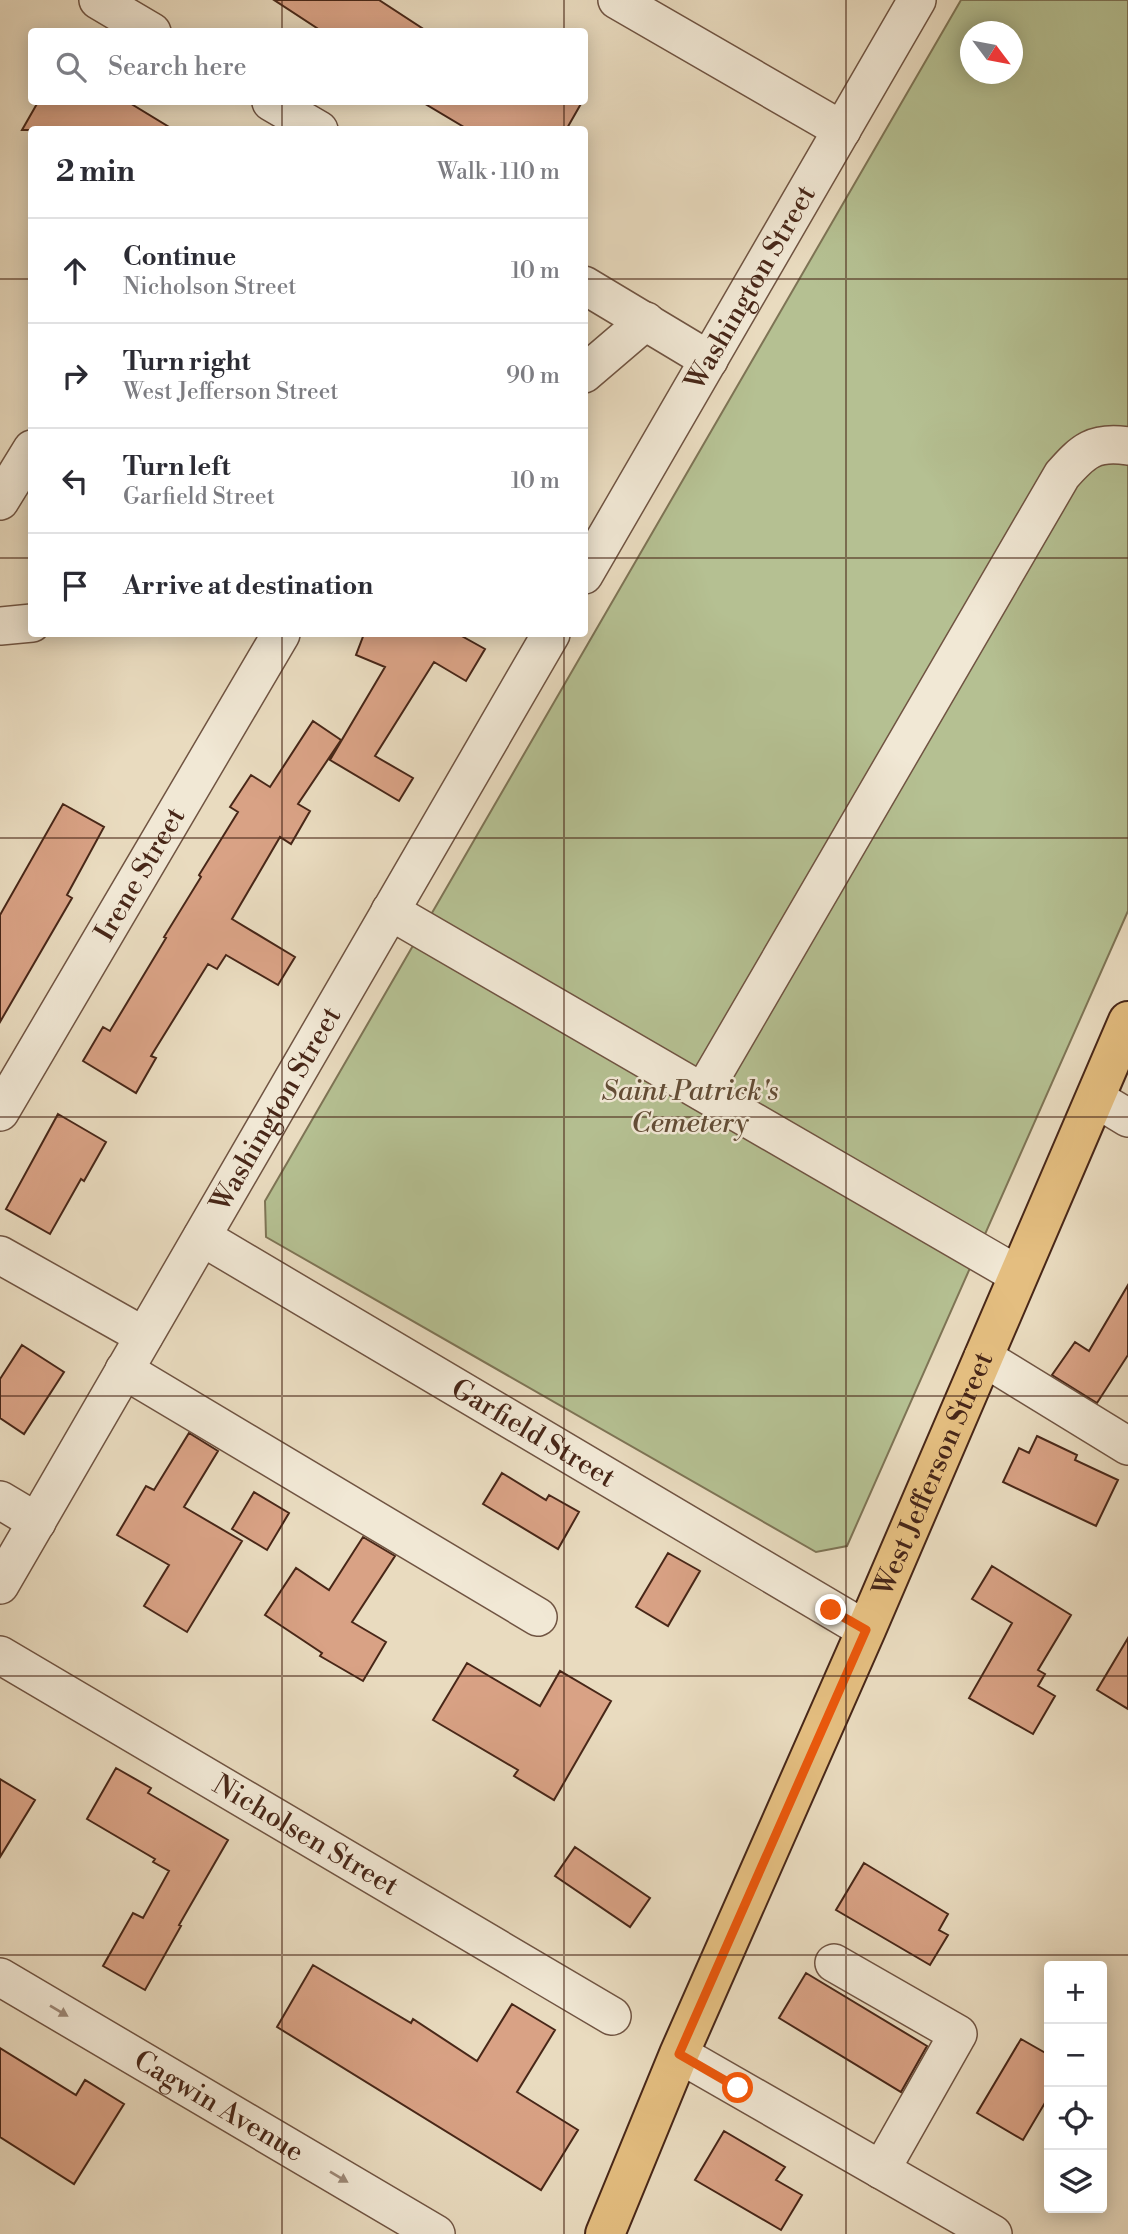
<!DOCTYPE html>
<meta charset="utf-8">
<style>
:root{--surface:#fff;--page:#f2f2f3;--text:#2b2b33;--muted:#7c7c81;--line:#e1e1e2}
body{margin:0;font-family:"Libre Bodoni",serif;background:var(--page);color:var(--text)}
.controls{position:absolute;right:21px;bottom:21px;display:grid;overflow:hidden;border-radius:7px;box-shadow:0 4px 18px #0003}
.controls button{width:63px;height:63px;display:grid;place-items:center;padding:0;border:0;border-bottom:2px solid var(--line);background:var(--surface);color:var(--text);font:35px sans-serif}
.compass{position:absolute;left:960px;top:21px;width:63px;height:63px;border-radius:50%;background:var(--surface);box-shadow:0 4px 18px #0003;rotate:122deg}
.stop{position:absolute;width:21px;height:21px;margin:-16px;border:5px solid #ea580c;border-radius:50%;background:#fff}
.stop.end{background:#ea580c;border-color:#fff;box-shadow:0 2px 7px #0008}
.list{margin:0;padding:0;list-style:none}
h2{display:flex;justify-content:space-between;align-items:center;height:91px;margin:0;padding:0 28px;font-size:30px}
h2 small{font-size:23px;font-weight:400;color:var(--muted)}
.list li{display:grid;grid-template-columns:46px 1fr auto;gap:21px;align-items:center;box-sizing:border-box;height:105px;padding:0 28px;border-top:2px solid var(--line)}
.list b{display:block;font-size:26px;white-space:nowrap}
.list p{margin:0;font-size:23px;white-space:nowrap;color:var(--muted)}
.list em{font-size:23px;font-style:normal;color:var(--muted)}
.icon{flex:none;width:38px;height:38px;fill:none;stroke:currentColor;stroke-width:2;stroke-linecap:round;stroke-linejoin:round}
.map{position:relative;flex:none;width:1128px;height:2234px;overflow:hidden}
.search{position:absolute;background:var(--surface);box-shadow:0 4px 18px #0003;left:28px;top:28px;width:560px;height:77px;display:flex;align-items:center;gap:18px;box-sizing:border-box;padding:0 24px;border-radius:7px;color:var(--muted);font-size:26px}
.panel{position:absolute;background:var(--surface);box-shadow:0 4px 18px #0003;left:28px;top:126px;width:560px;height:511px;border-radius:7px}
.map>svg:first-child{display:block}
.green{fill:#b5c092;stroke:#7e7455;stroke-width:2;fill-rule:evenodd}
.building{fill:#d9a285;stroke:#482718;stroke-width:2}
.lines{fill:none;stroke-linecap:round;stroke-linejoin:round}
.minor-casing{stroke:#705442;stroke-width:40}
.major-casing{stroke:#482718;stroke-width:42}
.minor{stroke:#f1e8d5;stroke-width:37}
.major{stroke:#e4be80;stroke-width:38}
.oneway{fill:#9c8876}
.route{stroke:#ea580c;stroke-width:9}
.grid{fill:none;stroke:#482718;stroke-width:2;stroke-opacity:0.55}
.labels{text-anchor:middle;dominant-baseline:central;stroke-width:5;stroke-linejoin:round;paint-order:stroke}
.street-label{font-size:28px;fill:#482718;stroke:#f1e8d5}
.park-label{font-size:28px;font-style:italic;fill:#634d36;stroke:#f1e8d5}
</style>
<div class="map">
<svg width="1128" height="2234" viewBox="0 0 1128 2234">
<rect width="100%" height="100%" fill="#e9dbbf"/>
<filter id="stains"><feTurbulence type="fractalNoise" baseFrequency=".00286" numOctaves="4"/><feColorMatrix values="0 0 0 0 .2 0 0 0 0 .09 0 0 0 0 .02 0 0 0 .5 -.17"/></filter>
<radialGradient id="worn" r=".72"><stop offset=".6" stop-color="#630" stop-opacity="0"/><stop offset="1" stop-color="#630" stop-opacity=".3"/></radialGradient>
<!-- green -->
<path class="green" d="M961 0H1128V911L847 1546 816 1552 266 1237 265 1201ZM970 32H1012V74H970Z"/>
<!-- building -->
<path class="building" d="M274 0H379L428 32H323Z
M38 102H128L174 130H22Z
M422 102H582L566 130H469Z
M364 634H458L485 649 466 681 434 662 375 756 413 778 399 801 330 760 385 667 356 655Z
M313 721 341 740 298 804 310 811 291 844 280 837 232 919 295 957 278 985 226 955 217 969 208 964 151 1056 156 1058 136 1093 83 1061 103 1027 110 1031 166 938 164 937 201 877 199 875 238 812 230 807 251 775 270 787Z
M63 804 104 827 67 895 72 898 0 1022V915Z
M58 1114 106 1142 84 1181 81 1179 50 1234 6 1209Z
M1128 1285V1355L1097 1403 1052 1375 1075 1342 1089 1351Z
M22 1345 64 1372 24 1434 0 1418V1379Z
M189 1433 218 1451 184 1507 242 1541 187 1632 144 1606 169 1565 117 1535 146 1486 154 1490Z
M1037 1436 1077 1455 1075 1460 1118 1480 1096 1526 1003 1482 1019 1448 1029 1453Z
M502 1473 546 1500 549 1495 579 1512 558 1549 483 1504Z
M254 1492 289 1513 267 1550 232 1529Z
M363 1537 395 1556 352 1622 386 1642 363 1681 320 1656 322 1653 265 1615 296 1568 329 1590Z
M668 1553 700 1571 668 1626 636 1607Z
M992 1566 1071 1615 1038 1670 1045 1674 1038 1686 1055 1696 1033 1734 969 1698 1012 1623 972 1599Z
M1128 1638V1709L1097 1690Z
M467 1663 540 1706 560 1671 611 1701 554 1800 514 1776 518 1770 433 1720Z
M116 1768 151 1788 148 1793 228 1840 179 1925 181 1926 145 1990 103 1966 133 1913 143 1918 169 1871 153 1862 155 1859 87 1819Z
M0 1779 35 1800 0 1857Z
M575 1847 650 1898 630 1927 555 1876Z
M864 1863 948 1914 939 1930 948 1935 930 1965 836 1910Z
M313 1965 411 2023 413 2019 477 2061 512 2004 555 2030 517 2092 578 2130 541 2190 277 2027Z
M806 1973 927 2046 901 2092 779 2018Z
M1021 2039 1049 2055V2096L1023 2140 977 2113Z
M0 2048 76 2095 85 2080 124 2104 74 2184 0 2137Z
M724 2131 785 2167 776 2180 802 2195 781 2230 695 2180Z"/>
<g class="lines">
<!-- minor casing -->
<g class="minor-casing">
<g id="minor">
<path d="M98 0 152 32"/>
<path d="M617 0 842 130"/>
<path d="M271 102 319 130"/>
<path d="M584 285 709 360"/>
<path d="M584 374 646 321"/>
<path d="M0 501 32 449"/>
<path id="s1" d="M584 575 917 0"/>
<path d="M0 626 32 623"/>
<path d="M390 911 1018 1275"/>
<path d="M703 1092 1062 475C1083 451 1094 441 1128 446"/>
<path d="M1095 1098 1128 1118"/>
<path id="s2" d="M0 1112 281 634"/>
<path id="s3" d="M202 1237 866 1630"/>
<path d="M0 1255 144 1336"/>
<path d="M983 1357 1128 1446"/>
<path d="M124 1370 538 1617"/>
<path d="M0 1500 37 1522"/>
<path id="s4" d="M0 1585 551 634"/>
<path id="s5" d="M0 1655 612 2016"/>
<path d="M834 1963 958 2034 881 2170"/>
<path id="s6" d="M0 1977 436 2234"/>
<path d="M679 2054 993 2234"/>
</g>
</g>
<!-- major casing -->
<g class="major-casing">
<g id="major">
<path id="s7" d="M605 2234 679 2054 866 1630 1128 1021"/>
</g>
</g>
<!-- minor -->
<use href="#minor" class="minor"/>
<!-- major -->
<use href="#major" class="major"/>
</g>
<!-- one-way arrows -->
<defs><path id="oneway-solid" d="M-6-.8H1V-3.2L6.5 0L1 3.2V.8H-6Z" transform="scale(1.75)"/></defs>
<g class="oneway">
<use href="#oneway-solid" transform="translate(59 2011) rotate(31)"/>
<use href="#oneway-solid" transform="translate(339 2177) rotate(31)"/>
</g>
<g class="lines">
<!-- route -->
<path class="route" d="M738 2088 679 2054 866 1630 831 1610"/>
</g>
<!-- grid -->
<path class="grid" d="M282 0V32M564 0V32M846 0V2234M282 102V130M564 102V130M0 279H32M584 279H1128M0 558H32M584 558H1128M282 634V2234M564 634V2234M0 838H1128M0 1117H1128M0 1396H1128M0 1676H1128M0 1955H1128"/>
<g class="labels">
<!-- street labels -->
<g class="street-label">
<text stroke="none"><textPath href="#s1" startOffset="332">Washington Street</textPath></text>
<text stroke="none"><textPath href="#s2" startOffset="276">Irene Street</textPath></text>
<text stroke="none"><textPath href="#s4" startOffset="550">Washington Street</textPath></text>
<text stroke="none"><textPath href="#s3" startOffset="385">Garfield Street</textPath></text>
<text stroke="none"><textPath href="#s7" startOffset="828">West Jefferson Street</textPath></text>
<text stroke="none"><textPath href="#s5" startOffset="355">Nicholsen Street</textPath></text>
<text stroke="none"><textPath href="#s6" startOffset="254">Cagwin Avenue</textPath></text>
</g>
<!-- park labels -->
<g class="park-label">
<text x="690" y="1091">Saint Patrick's<tspan x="690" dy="32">Cemetery</tspan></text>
</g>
</g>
<rect width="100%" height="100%" filter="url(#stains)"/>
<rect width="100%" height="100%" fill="url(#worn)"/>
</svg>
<div class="controls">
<button>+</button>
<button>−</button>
<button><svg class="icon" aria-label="locate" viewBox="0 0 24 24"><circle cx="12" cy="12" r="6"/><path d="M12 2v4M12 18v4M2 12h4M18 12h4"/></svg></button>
<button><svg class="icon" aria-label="layers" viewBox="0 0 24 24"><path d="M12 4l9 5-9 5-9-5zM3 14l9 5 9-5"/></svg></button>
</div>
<svg class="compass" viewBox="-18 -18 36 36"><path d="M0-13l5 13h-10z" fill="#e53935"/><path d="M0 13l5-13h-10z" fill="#7c7c81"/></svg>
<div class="stop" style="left:738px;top:2088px"></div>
<div class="stop end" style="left:831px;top:1610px"></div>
<div class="search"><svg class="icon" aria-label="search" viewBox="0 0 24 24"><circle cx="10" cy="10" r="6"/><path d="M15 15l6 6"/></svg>Search here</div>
<section class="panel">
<h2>2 min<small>Walk · 110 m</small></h2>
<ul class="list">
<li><svg class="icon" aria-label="ahead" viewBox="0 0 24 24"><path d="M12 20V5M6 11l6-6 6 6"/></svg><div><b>Continue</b><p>Nicholson Street</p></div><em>10 m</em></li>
<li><svg class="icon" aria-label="right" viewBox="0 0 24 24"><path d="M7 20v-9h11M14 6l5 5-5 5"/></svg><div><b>Turn right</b><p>West Jefferson Street</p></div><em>90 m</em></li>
<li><svg class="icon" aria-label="left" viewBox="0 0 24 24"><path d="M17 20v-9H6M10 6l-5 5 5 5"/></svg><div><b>Turn left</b><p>Garfield Street</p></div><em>10 m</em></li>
<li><svg class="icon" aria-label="arrive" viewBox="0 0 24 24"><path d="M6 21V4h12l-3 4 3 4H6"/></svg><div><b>Arrive at destination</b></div></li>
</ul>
</section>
</div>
